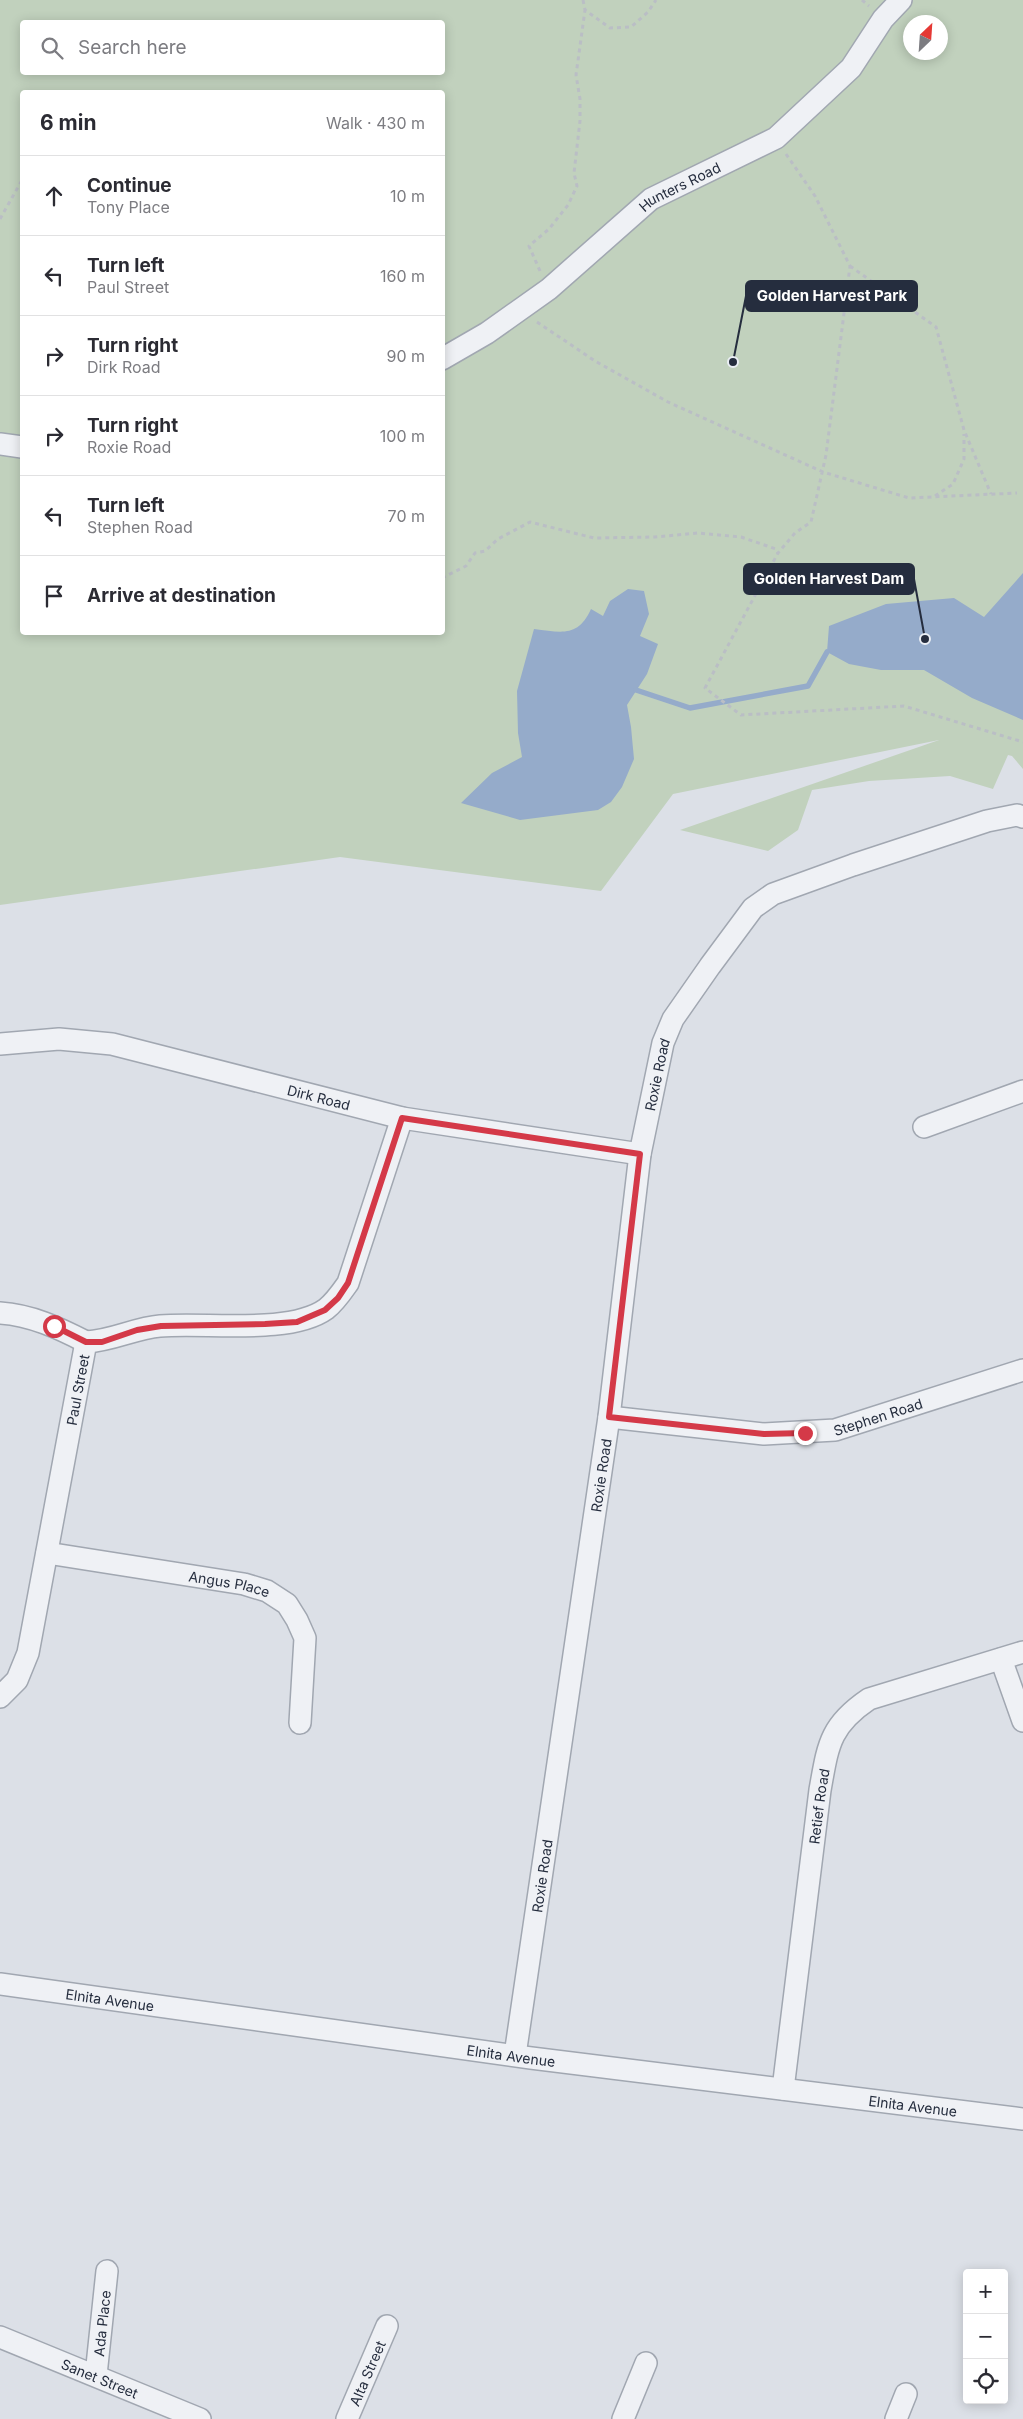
<!DOCTYPE html>
<meta charset="utf-8">
<style>
:root{--surface:#fff;--page:#f2f2f3;--text:#2b2b33;--muted:#7c7c81;--line:#e1e1e2}
body{margin:0;font-family:Inter,sans-serif;background:var(--page);color:var(--text)}
.controls{position:absolute;right:15px;bottom:15px;display:grid;overflow:hidden;border-radius:5px;box-shadow:0 2px 12px #0003}
.controls button{width:45px;height:45px;display:grid;place-items:center;padding:0;border:0;border-bottom:1px solid var(--line);background:var(--surface);color:var(--text);font:25px sans-serif}
.compass{position:absolute;left:903px;top:15px;width:45px;height:45px;border-radius:50%;background:var(--surface);box-shadow:0 2px 12px #0003;rotate:25deg}
.stop{position:absolute;width:15px;height:15px;margin:-11px;border:4px solid #d43948;border-radius:50%;background:#fff}
.stop.end{background:#d43948;border-color:#fff;box-shadow:0 1px 5px #0008}
.list{margin:0;padding:0;list-style:none}
h2{display:flex;justify-content:space-between;align-items:center;height:65px;margin:0;padding:0 20px;font-size:21px}
h2 small{font-size:16px;font-weight:400;color:var(--muted)}
.list li{display:grid;grid-template-columns:32px 1fr auto;gap:15px;align-items:center;box-sizing:border-box;height:80px;padding:0 20px;border-top:1px solid var(--line)}
.list b{display:block;font-size:19px;white-space:nowrap}
.list p{margin:0;font-size:16px;white-space:nowrap;color:var(--muted)}
.list em{font-size:16px;font-style:normal;color:var(--muted)}
.icon{flex:none;width:28px;height:28px;fill:none;stroke:currentColor;stroke-width:2;stroke-linecap:round;stroke-linejoin:round}
.map{position:relative;flex:none;width:1023px;height:2419px;overflow:hidden}
.search{position:absolute;background:var(--surface);box-shadow:0 2px 12px #0003;left:20px;top:20px;width:425px;height:55px;display:flex;align-items:center;gap:12px;box-sizing:border-box;padding:0 18px;border-radius:5px;color:var(--muted);font-size:19px}
.panel{position:absolute;background:var(--surface);box-shadow:0 2px 12px #0003;left:20px;top:90px;width:425px;height:545px;border-radius:5px}
.map>svg:first-child{display:block}
.green{fill:#c1d1bd;fill-rule:evenodd}
.water{fill:#95abca}
.lines{fill:none;stroke-linecap:round;stroke-linejoin:round}
.stream{stroke:#95abca;stroke-width:5.5}
.minor-casing{stroke:#a1a7b1;stroke-width:24}
.path{stroke:#babec5;stroke-width:3;stroke-dasharray:4 4;stroke-linecap:butt}
.minor{stroke:#eff1f5;stroke-width:21}
.route{stroke:#d43948;stroke-width:6}
.labels{text-anchor:middle;dominant-baseline:central;stroke-width:5;stroke-linejoin:round;paint-order:stroke}
.street-label{font-size:14px;fill:#252d3e;stroke:#ebeff5}
.leader{fill:none;stroke:#252d3e;stroke-width:2}
.callout-dot{fill:#252d3e;stroke:#ebeff5;stroke-width:2}
.callout{fill:#252d3e;stroke:#252d3e;stroke-width:2}
.callout-label{font-size:15px;text-anchor:middle;font-weight:bold;fill:#fff}
</style>
<div class="map">
<svg width="1023" height="2419" viewBox="0 0 1023 2419">
<rect width="100%" height="100%" fill="#dce0e7"/>
<!-- green -->
<path class="green" d="M0 0H1023V769L1012 756 1008 755 993 789 950 776 869 781 812 790 798 830 768 851 680 830 939 740 673 794 601 891 340 857 0 905ZM22 22H442V72H22ZM910 22H940V52H910ZM22 92H442V632H22Z"/>
<!-- water -->
<path class="water" d="M1023 573V720L972 698 924 670H881L849 664 827 652 829 626 886 604 954 598 984 617Z
M628 589 644 591 649 614 640 636 658 644 647 674 627 705 631 727 634 759 622 787 611 802 598 810 520 820 461 803 492 773 522 757 518 733 517 691 534 629C561 632 578 638 591 609L603 616 610 601Z"/>
<g class="lines">
<!-- stream -->
<path class="stream" d="M636 690 690 708 808 686 827 652"/>
<!-- minor casing -->
<g class="minor-casing">
<g id="minor">
<path id="s1" d="M442 359 487 333 549 289 651 199 776 138 851 68 883 19 901 0"/>
<path d="M0 444 22 447"/>
<path id="s2" d="M0 1044 59 1039 112 1044 402 1118 640 1154"/>
<path d="M924 1127 1023 1091"/>
<path d="M0 1313C31 1315 59 1328 86 1342"/>
<path id="s3" d="M609 1417 764 1434 835 1430 1023 1370"/>
<path id="s4" d="M47 1553 244 1584 267 1591 287 1604 297 1620 305 1638 300 1723"/>
<path d="M1001 1659 1023 1721"/>
<path id="s5" d="M0 1697 17 1680 28 1653 86 1342C112 1341 135 1328 160 1326 205 1322 290 1335 326 1309 335 1302 341 1293 348 1283L402 1118"/>
<path id="s6" d="M0 1984 531 2058 1023 2119"/>
<path id="s7" d="M515 2055 609 1417 640 1154 663 1043 673 1019 710 966 753 908 773 894 853 865 987 821 1017 815 1023 817"/>
<path id="s8" d="M783 2089 820 1790C828 1746 829 1726 869 1699L1023 1652"/>
<path id="s9" d="M0 2337 200 2419"/>
<path id="s10" d="M96 2375 107 2271"/>
<path id="s11" d="M347 2419 387 2326"/>
<path d="M623 2419 646 2363"/>
<path d="M896 2419 906 2394"/>
</g>
</g>
<!-- path -->
<path class="path" d="M583 0 585 10 610 28 631 27 648 12 656 0
M862 0 869 6
M786 154 815 196 850 266 826 455 811 522 795 533 778 553 705 688 741 715 904 706 1023 742
M0 219 22 180
M850 266 936 327 964 430 991 494
M540 271 529 246 549 229 568 205 577 186 574 173 580 121V99L576 75 585 10
M537 322 595 361 668 402 823 472 909 498 1017 493
M935 496 953 484 964 459V434
M442 578 466 566 475 553 485 551 498 539 530 522 594 538 655 537 698 533 741 537 776 549 778 553"/>
<!-- minor -->
<use href="#minor" class="minor"/>
</g>
<g class="lines">
<!-- route -->
<path class="route" d="M54 1326 86 1342H102L137 1330 161 1326 265 1324 297 1322 325 1310 338 1298 348 1283 402 1118 640 1154 609 1417 764 1434 805 1433"/>
</g>
<g class="labels">
<!-- street labels -->
<g class="street-label">
<text stroke="none"><textPath href="#s1" startOffset="295">Hunters Road</textPath></text>
<text stroke="none"><textPath href="#s7" startOffset="991">Roxie Road</textPath></text>
<text stroke="none"><textPath href="#s2" startOffset="326">Dirk Road</textPath></text>
<text stroke="none"><textPath href="#s5" startOffset="321">Paul Street</textPath></text>
<text stroke="none"><textPath href="#s3" startOffset="272">Stephen Road</textPath></text>
<text stroke="none"><textPath href="#s7" startOffset="586">Roxie Road</textPath></text>
<text stroke="none"><textPath href="#s4" startOffset="185">Angus Place</textPath></text>
<text stroke="none"><textPath href="#s8" startOffset="285">Retief Road</textPath></text>
<text stroke="none"><textPath href="#s7" startOffset="181">Roxie Road</textPath></text>
<text stroke="none"><textPath href="#s6" startOffset="111">Elnita Avenue</textPath></text>
<text stroke="none"><textPath href="#s6" startOffset="516">Elnita Avenue</textPath></text>
<text stroke="none"><textPath href="#s6" startOffset="921">Elnita Avenue</textPath></text>
<text stroke="none"><textPath href="#s10" startOffset="52">Ada Place</textPath></text>
<text stroke="none"><textPath href="#s11" startOffset="50">Alta Street</textPath></text>
<text stroke="none"><textPath href="#s9" startOffset="108">Sanet Street</textPath></text>
</g>
</g>
<!-- callouts -->
<path class="leader" d="M733 362L746 296M925 639L914 579"/>
<g class="callout-dot">
<circle cx="733" cy="362" r="5"/>
<circle cx="925" cy="639" r="5"/>
</g>
<g class="callout">
<rect x="746" y="281" width="171" height="30" rx="5"/>
<rect x="744" y="564" width="170" height="30" rx="5"/>
</g>
<g class="callout-label">
<text x="832" y="301">Golden Harvest Park</text>
<text x="829" y="584">Golden Harvest Dam</text>
</g>
</svg>
<div class="controls">
<button>+</button>
<button>−</button>
<button><svg class="icon" aria-label="locate" viewBox="0 0 24 24"><circle cx="12" cy="12" r="6"/><path d="M12 2v4M12 18v4M2 12h4M18 12h4"/></svg></button>
</div>
<svg class="compass" viewBox="-18 -18 36 36"><path d="M0-13l5 13h-10z" fill="#e53935"/><path d="M0 13l5-13h-10z" fill="#7c7c81"/></svg>
<div class="stop" style="left:54px;top:1326px"></div>
<div class="stop end" style="left:805px;top:1433px"></div>
<div class="search"><svg class="icon" aria-label="search" viewBox="0 0 24 24"><circle cx="10" cy="10" r="6"/><path d="M15 15l6 6"/></svg>Search here</div>
<section class="panel">
<h2>6 min<small>Walk · 430 m</small></h2>
<ul class="list">
<li><svg class="icon" aria-label="ahead" viewBox="0 0 24 24"><path d="M12 20V5M6 11l6-6 6 6"/></svg><div><b>Continue</b><p>Tony Place</p></div><em>10 m</em></li>
<li><svg class="icon" aria-label="left" viewBox="0 0 24 24"><path d="M17 20v-9H6M10 6l-5 5 5 5"/></svg><div><b>Turn left</b><p>Paul Street</p></div><em>160 m</em></li>
<li><svg class="icon" aria-label="right" viewBox="0 0 24 24"><path d="M7 20v-9h11M14 6l5 5-5 5"/></svg><div><b>Turn right</b><p>Dirk Road</p></div><em>90 m</em></li>
<li><svg class="icon" aria-label="right" viewBox="0 0 24 24"><path d="M7 20v-9h11M14 6l5 5-5 5"/></svg><div><b>Turn right</b><p>Roxie Road</p></div><em>100 m</em></li>
<li><svg class="icon" aria-label="left" viewBox="0 0 24 24"><path d="M17 20v-9H6M10 6l-5 5 5 5"/></svg><div><b>Turn left</b><p>Stephen Road</p></div><em>70 m</em></li>
<li><svg class="icon" aria-label="arrive" viewBox="0 0 24 24"><path d="M6 21V4h12l-3 4 3 4H6"/></svg><div><b>Arrive at destination</b></div></li>
</ul>
</section>
</div>
